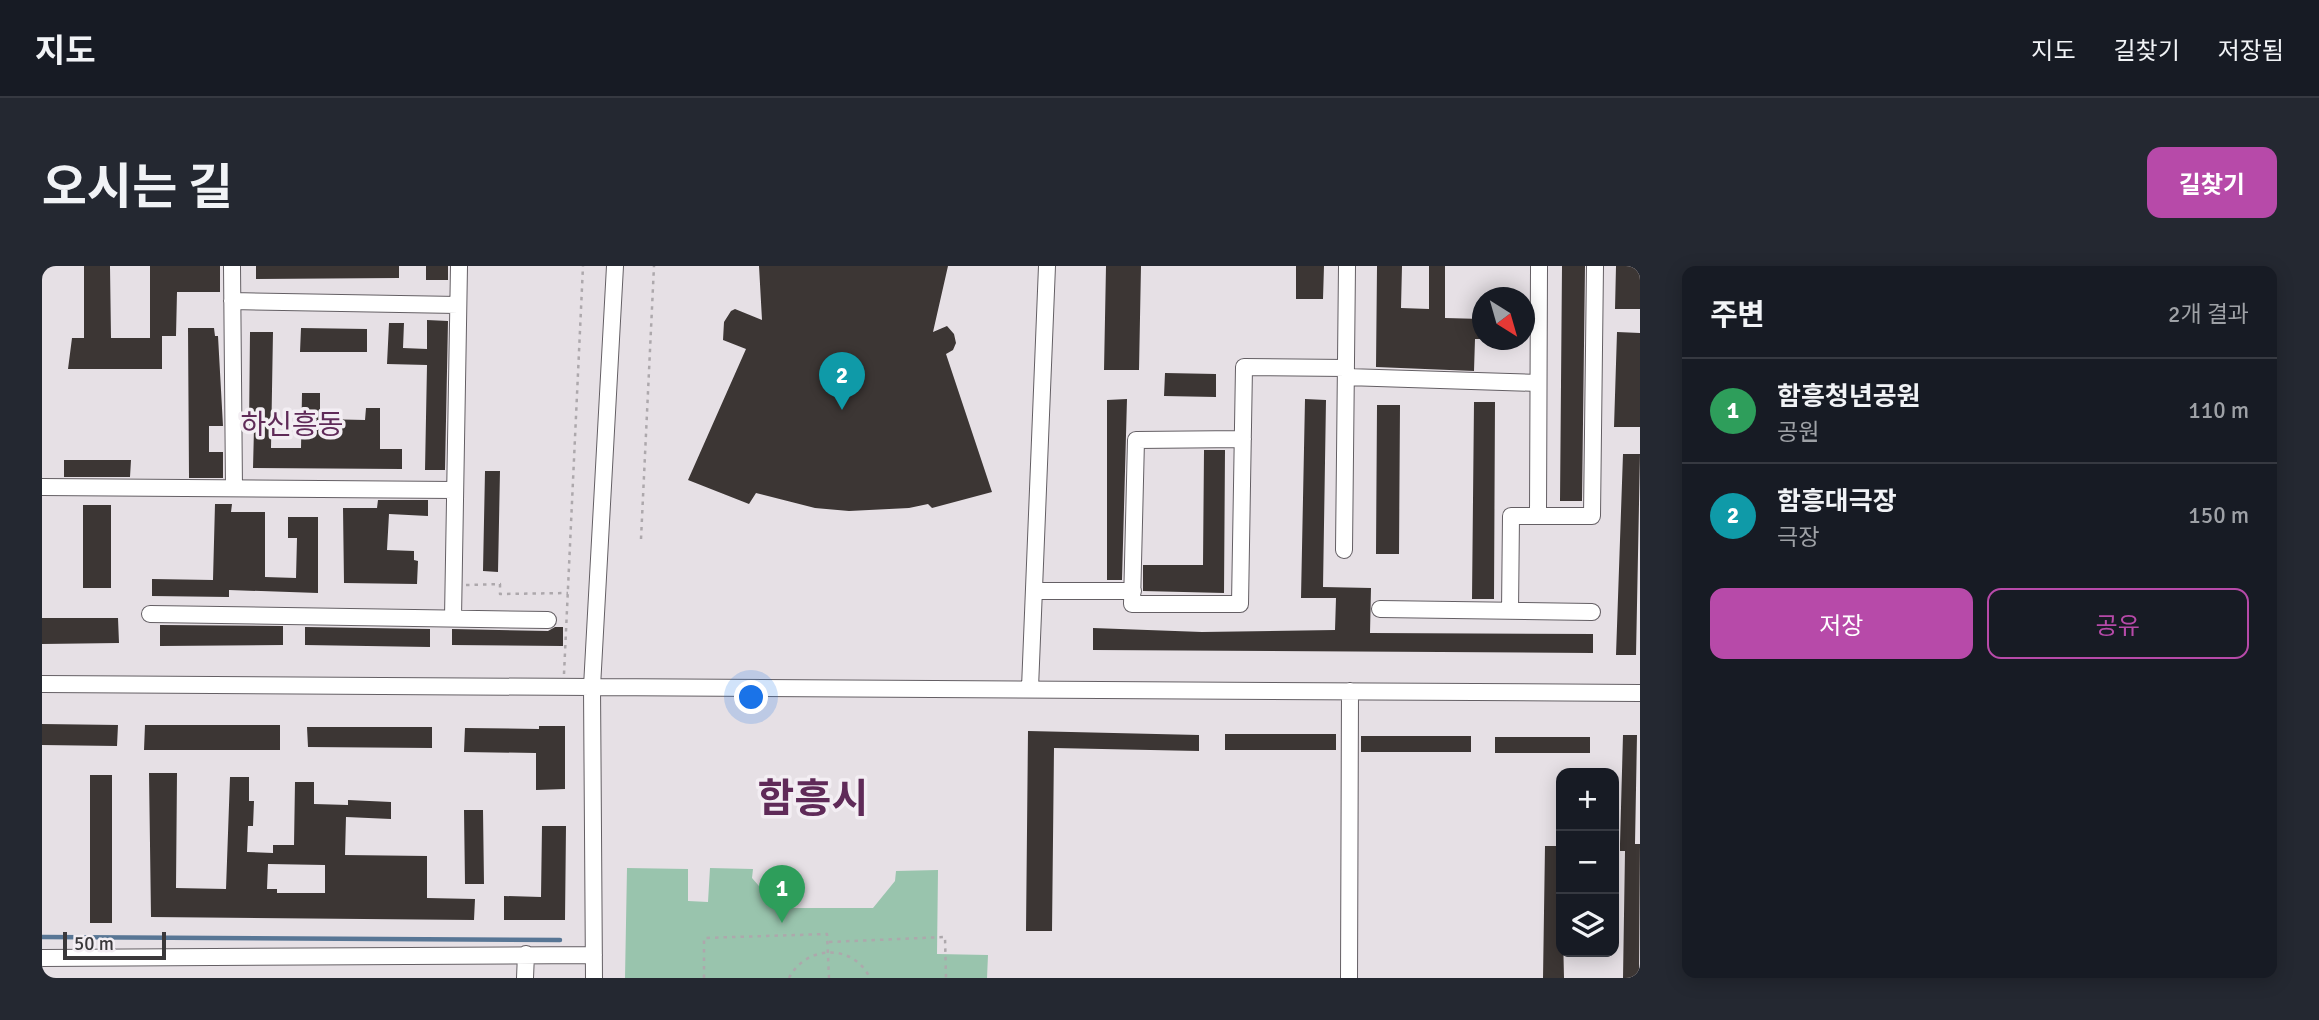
<!DOCTYPE html>
<html lang="ko">
<meta charset="utf-8">
<style>
:root{--surface:#171b24;--page:#242831;--text:#f1f3f6;--muted:#9ea1a6;--line:#363941;--accent:#b74aa9}
body{margin:0;font-family:Signika,"Noto Sans KR",sans-serif;background:var(--page);color:var(--text)}
.controls{position:absolute;right:21px;bottom:21px;display:grid;overflow:hidden;border-radius:14px;box-shadow:0 4px 18px #0003}
.controls button{width:63px;height:63px;display:grid;place-items:center;padding:0;border:0;border-bottom:2px solid var(--line);background:var(--surface);color:var(--text);font:35px sans-serif}
.compass{position:absolute;left:1430px;top:21px;width:63px;height:63px;border-radius:50%;background:var(--surface);box-shadow:0 4px 18px #0003;rotate:143deg}
.scale{position:absolute;left:21px;bottom:18px;width:103px;box-sizing:border-box;padding-left:7px;border:4px solid #3a383a;border-top:0;font-size:19px;line-height:24px;white-space:nowrap;color:#3a383a;-webkit-text-stroke:5px #f3eef3;paint-order:stroke}
.you{position:absolute;left:710px;top:432px;width:24px;height:24px;margin:-18px;border:5px solid #fff;border-radius:50%;background:#1a73e8;box-shadow:0 0 0 10px #1a73e833}
.badge{display:grid;place-items:center;width:46px;height:46px;border-radius:50%;background:var(--accent);color:#fff;font-size:23px;font-weight:700}
.pin{position:absolute;translate:-50% -58px;filter:drop-shadow(0 2px 4px #0008)}
.pin::after{content:'';position:absolute;top:37px;width:24px;height:21px;background:inherit;clip-path:polygon(0 0,100% 0,50% 100%)}
.list{margin:0;padding:0;list-style:none}
h2{display:flex;justify-content:space-between;align-items:center;height:91px;margin:0;padding:0 28px;font-size:30px}
h2 small{font-size:23px;font-weight:400;color:var(--muted)}
.list li{display:grid;grid-template-columns:46px 1fr auto;gap:21px;align-items:center;box-sizing:border-box;height:105px;padding:0 28px;border-top:2px solid var(--line)}
.list b{display:block;font-size:26px;white-space:nowrap}
.list p{margin:0;font-size:23px;white-space:nowrap;color:var(--muted)}
.list em{font-size:23px;font-style:normal;color:var(--muted)}
.actions{display:flex;gap:14px;padding:21px 28px}
.actions a{flex:1;padding:16px 0;border:2px solid var(--accent);border-radius:14px;text-align:center;font-size:24px;color:var(--accent)}
.actions .main{background:var(--accent);color:#fff}
.icon{flex:none;width:38px;height:38px;fill:none;stroke:currentColor;stroke-width:2;stroke-linecap:round;stroke-linejoin:round}
.map{position:relative;flex:none;width:1598px;height:712px;overflow:hidden;border-radius:14px}
header{display:flex;align-items:center;gap:42px;box-sizing:border-box;height:98px;padding:0 35px;background:var(--surface);border-bottom:2px solid var(--line)}
header strong{font-size:33px}
nav{display:flex;gap:38px;margin-inline-start:auto;font-size:24px}
.intro{display:flex;align-items:center;justify-content:space-between;box-sizing:border-box;height:168px;padding:0 42px}
h1{margin:0;font-size:49px}
.button{padding:18px 32px;border-radius:14px;background:var(--accent);color:#fff;font-size:24px;font-weight:700}
main{display:flex;gap:42px;padding:0 42px}
aside{flex:1;background:var(--surface);border-radius:14px;box-shadow:0 4px 18px #0003}
.map>svg:first-child{display:block}
.green{fill:#99c4ad}
.lines{fill:none;stroke-linecap:round;stroke-linejoin:round}
.stream{stroke:#587695;stroke-width:4.5}
.building{fill:#3c3634;fill-rule:evenodd}
.minor-casing{stroke:#645f64;stroke-width:18}
.path{stroke:#ada8ac;stroke-width:2.5;stroke-dasharray:3.5 5;stroke-linecap:butt}
.minor{stroke:#fff;stroke-width:16}
.labels{text-anchor:middle;dominant-baseline:central;stroke-width:7;stroke-linejoin:round;paint-order:stroke}
.neighbourhood-label{font-size:28px;fill:#5f2a58;stroke:#f3eef3}
.town-label{font-size:40px;font-weight:bold;fill:#5f2a58;stroke:#f3eef3}
</style>
<header>
<strong>지도</strong>
<nav><a>지도</a><a>길찾기</a><a>저장됨</a></nav>
</header>
<div class="intro"><h1>오시는 길</h1><a class="button">길찾기</a></div>
<main>
<div class="map">
<svg width="1598" height="712" viewBox="0 0 1598 712">
<rect width="100%" height="100%" fill="#e6e0e5"/>
<!-- green -->
<path class="green" d="M585 602 646 603V635L666 636 668 602 711 603 710 612 736 642H831L853 615 854 605 896 604 895 688 946 689 945 712H583Z"/>
<g class="lines">
<!-- stream -->
<path class="stream" d="M0 671 518 674"/>
</g>
<!-- building -->
<path class="building" d="M42 0H68L69 72H108V0H178V26H135L134 70H120V103H26L30 72H42Z
M214 0H357V12L214 13Z
M384 0H406V14H384Z
M717 0H906L891 66 905 60 912 68 914 77 911 84 904 88 950 226 890 242 886 238 867 242 807 245 773 242 714 227 707 238 646 214 704 83 681 74 682 56 689 45 693 43 720 54Z
M1064 0H1099L1097 104H1062Z
M1254 0H1282L1281 33H1254Z
M1335 0H1360L1359 42 1387 43V0H1403V52L1440 53V73H1433L1432 105 1334 101Z
M1520 0H1543L1540 235H1518Z
M1574 0H1598V43H1573Z
M385 54 406 55 403 204H383L385 99 345 98 347 57H362L361 82 385 83Z
M146 62H172L173 70H176L181 160H167V186H181V212H147Z
M259 62 325 63V86H258Z
M208 66H231L229 182H259L260 127H278V153L323 154 324 142H338V183H360V203L211 202 212 162H207Z
M1575 66 1598 67V161H1572Z
M1123 107 1174 108V131L1122 130Z
M1085 133 1080 314H1065V134Z
M1263 133 1284 134 1281 321 1329 322 1328 367 1551 368V387L1051 384V362L1160 366 1293 364 1294 332H1259Z
M1432 136H1453L1452 333H1430Z
M1335 139H1358L1357 288H1334Z
M1162 184H1183L1182 327 1101 325V299H1161Z
M1581 188H1598L1594 389H1574Z
M22 194H89L88 211H22Z
M443 205H458L456 306 441 305Z
M336 234H386V250L347 248 345 284 372 285V294L376 295 375 318 302 317 301 242H335Z
M173 238H190L189 246H223V311L254 312 255 272H246V251H276V327L187 324V331L110 330V313L171 314Z
M41 239H69V322H41Z
M0 352H76L77 377 0 378Z
M118 359 241 360V379L118 380Z
M263 361 388 363V381L263 379Z
M513 361H521V380L410 379V363L506 365Z
M0 458 76 459 75 480 0 479Z
M103 459H238V484H102Z
M497 460H523V523L494 524V487L422 486 423 462 497 463Z
M265 461H390V482L266 481Z
M986 465 1157 469V485L1012 482 1010 665H984Z
M1183 468H1294V484H1183Z
M1581 469H1595L1593 578H1598L1597 712H1581L1583 585H1578V578Z
M1319 470H1429V486H1319Z
M1453 471H1548V487H1453Z
M107 507H135L134 622 184 623 188 511H207V535H212L211 560H206L205 586 231 587V579H252L253 516H272V538L306 539V534L349 536V553L304 551 303 589 385 590V632L433 633 432 654 109 651ZM226 598 283 599V627H235V623H225Z
M48 509H70V657H48Z
M422 544H441L442 618H423Z
M500 560H524L523 654H462V630L499 631Z
M1503 580H1519L1522 712H1501Z"/>
<g class="lines">
<!-- minor casing -->
<g class="minor-casing">
<path id="minor" d="M190 0 192 222
M190 35 416 39
M1304 111 1496 117
M1201 173 1094 174 1090 338H1198L1202 101 1304 102
M0 221 413 224
M1496 250 1497 0
M1302 284 1305 0
M993 325H1091
M1338 343 1550 346
M1468 345 1469 250H1550L1553 0
M108 348 506 354
M411 352 417 0
M0 418 1598 427
M988 422 1005 0
M0 692 552 689
M483 712 484 688
M552 712 550 421 573 0
M1307 712 1308 425"/>
</g>
<!-- path -->
<path class="path" d="M599 273 612 0
M424 319 458 318V328L526 327
M522 408 541 0
M787 676 903 671 904 712
M662 712V672L785 668 787 712
M747 712C764 679 811 677 828 712"/>
<!-- minor -->
<use href="#minor" class="minor"/>
</g>
<g class="labels">
<!-- neighbourhood labels -->
<g class="neighbourhood-label">
<text x="250" y="159">하신흥동</text>
</g>
<!-- town labels -->
<g class="town-label">
<text x="771" y="533">함흥시</text>
</g>
</g>
</svg>
<div class="controls">
<button>+</button>
<button>−</button>
<button><svg class="icon" aria-label="layers" viewBox="0 0 24 24"><path d="M12 4l9 5-9 5-9-5zM3 14l9 5 9-5"/></svg></button>
</div>
<svg class="compass" viewBox="-18 -18 36 36"><path d="M0-13l5 13h-10z" fill="#e53935"/><path d="M0 13l5-13h-10z" fill="#9ea1a6"/></svg>
<div class="scale">50 m</div>
<div class="you"></div>
<div class="pin badge" style="left:740px;top:657px;background:#2e9e5b">1</div>
<div class="pin badge" style="left:800px;top:144px;background:#0f9aa8">2</div>
</div>
<aside>
<h2>주변<small>2개 결과</small></h2>
<ul class="list">
<li><span class="badge" style="background:#2e9e5b">1</span><div><b>함흥청년공원</b><p>공원</p></div><em>110 m</em></li>
<li><span class="badge" style="background:#0f9aa8">2</span><div><b>함흥대극장</b><p>극장</p></div><em>150 m</em></li>
</ul>
<div class="actions"><a class="main">저장</a><a>공유</a></div>
</aside>
</main>
